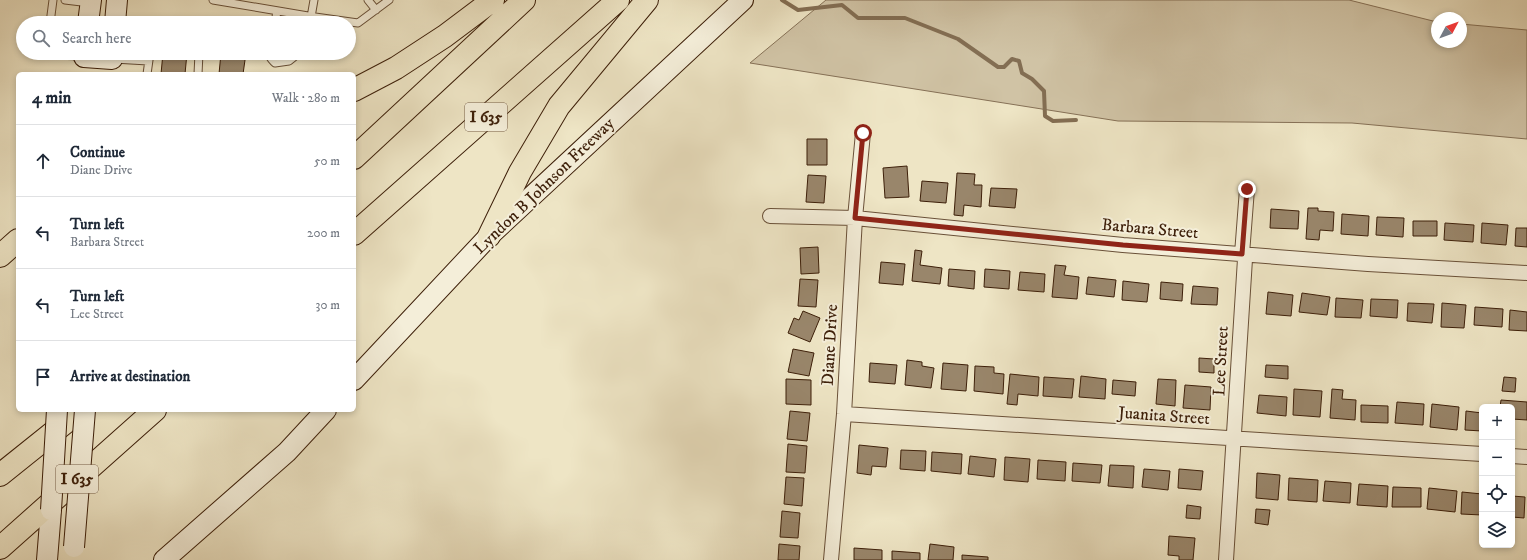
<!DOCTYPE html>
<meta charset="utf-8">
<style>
:root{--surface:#fff;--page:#f6f6f7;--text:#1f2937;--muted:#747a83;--line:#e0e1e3}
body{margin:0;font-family:"IM FELL DW Pica",serif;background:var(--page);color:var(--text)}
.controls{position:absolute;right:12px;bottom:12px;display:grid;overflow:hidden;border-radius:6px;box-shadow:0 2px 6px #0003}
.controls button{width:36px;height:36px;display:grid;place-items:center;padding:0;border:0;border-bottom:1px solid var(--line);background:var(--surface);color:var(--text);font:20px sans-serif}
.compass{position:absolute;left:1431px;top:12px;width:36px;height:36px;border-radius:50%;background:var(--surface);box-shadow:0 2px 6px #0003;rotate:49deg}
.stop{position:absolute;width:12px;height:12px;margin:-9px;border:3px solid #8f2418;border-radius:50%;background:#fff}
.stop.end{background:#8f2418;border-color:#fff;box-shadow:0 1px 4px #0008}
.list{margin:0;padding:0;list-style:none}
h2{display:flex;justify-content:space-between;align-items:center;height:52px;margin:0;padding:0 16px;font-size:17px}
h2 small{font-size:13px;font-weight:400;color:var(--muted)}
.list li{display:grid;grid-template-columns:26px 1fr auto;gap:12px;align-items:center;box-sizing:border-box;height:72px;padding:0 16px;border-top:1px solid var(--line)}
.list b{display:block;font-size:15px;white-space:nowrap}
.list p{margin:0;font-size:13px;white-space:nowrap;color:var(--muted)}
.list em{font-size:13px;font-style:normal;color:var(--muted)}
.icon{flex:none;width:22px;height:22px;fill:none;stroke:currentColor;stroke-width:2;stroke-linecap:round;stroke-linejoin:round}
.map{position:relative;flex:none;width:1527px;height:560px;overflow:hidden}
.search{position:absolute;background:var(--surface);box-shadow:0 2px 6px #0003;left:16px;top:16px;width:340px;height:44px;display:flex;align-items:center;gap:10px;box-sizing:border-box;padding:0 14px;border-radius:22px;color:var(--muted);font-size:15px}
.panel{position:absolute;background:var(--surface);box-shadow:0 2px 6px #0003;left:16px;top:72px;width:340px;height:340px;border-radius:6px}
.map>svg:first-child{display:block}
.green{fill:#d0c3a5;stroke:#867157}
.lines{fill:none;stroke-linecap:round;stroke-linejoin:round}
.stream{stroke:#836e53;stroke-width:4}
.building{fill:#99866b;stroke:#3d1f09}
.lane-casing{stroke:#695038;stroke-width:9}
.street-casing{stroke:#695038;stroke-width:16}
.secondary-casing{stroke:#3d1f09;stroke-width:22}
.highway-casing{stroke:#3d1f09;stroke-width:24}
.lane{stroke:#f4eed9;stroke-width:7}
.street{stroke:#f4eed9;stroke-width:14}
.secondary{stroke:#f4eed9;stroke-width:20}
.highway{stroke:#eee5c5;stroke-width:22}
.secondary-bridge-casing{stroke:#3d1f09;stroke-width:22;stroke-linecap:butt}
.secondary-bridge{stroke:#f4eed9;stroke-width:20}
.route{stroke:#8f2418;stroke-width:5}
.labels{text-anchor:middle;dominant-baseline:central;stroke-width:4;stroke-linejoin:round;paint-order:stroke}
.shield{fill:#f4eed9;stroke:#745d47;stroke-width:1}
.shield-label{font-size:16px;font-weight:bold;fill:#3d1f09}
.street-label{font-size:17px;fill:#3d1f09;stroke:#f4eed9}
</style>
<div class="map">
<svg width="1527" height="560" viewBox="0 0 1527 560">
<rect width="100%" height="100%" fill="#eee5c5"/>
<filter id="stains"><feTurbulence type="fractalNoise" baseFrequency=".005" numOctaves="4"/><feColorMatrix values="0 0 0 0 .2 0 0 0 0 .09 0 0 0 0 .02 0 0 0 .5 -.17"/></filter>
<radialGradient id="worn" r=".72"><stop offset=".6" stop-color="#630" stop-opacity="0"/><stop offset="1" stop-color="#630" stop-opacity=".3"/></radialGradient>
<!-- green -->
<path class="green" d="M826 0H1349L1437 22V42H1461V24L1527 30V139L1352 123 1118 121 750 63Z"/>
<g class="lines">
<!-- stream -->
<path class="stream" d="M782 0 798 10 842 5 858 18H905L958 39 998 67H1004L1012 59 1019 61 1022 73 1032 79 1044 91 1045 116 1053 121 1076 120"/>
</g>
<!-- building -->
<path class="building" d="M163 53H187L185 74H161Z
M221 53H246L243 74H219Z
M807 139H827V165H807Z
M907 166 909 197 885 198 883 168Z
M957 173 975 174 974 185H982L981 207 964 205 963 216 954 215Z
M808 175 826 176 824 203 806 202Z
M922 181 948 183 946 203 920 201Z
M991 188 1017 189 1015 208 989 206Z
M1308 208H1318V211L1334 212 1333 231 1320 230 1319 240 1306 239Z
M1271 209 1299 211 1298 229 1270 228Z
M1342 214 1369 216 1368 236 1341 234Z
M1377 217 1404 218 1403 237 1376 235Z
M1413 221H1437V236H1413Z
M1445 223 1474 225 1473 242 1444 240Z
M1482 223 1508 225 1506 245 1481 243Z
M1516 228H1527V247L1515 246Z
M818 247 819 273 801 274 800 248Z
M915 250 922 251 920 265 942 268 940 284 912 281Z
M881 262 905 264 903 285 879 283Z
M1055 265 1066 266 1064 275 1079 277 1077 299 1052 297Z
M949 269 975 271 974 289 948 286Z
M985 269 1010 271 1009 289 984 287Z
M1020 272 1045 274 1044 292 1018 290Z
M1088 277 1116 280 1114 297 1086 294Z
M800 279 818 280 816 307 798 306Z
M1123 281 1149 284 1147 302 1122 300Z
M1161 282 1183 284 1182 301 1160 299Z
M1193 286 1218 288 1217 305 1191 304Z
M1268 292 1293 295 1291 316 1266 314Z
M1302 293 1330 297 1327 315 1299 312Z
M1336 298 1363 300 1361 318 1335 317Z
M1371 299 1398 300 1397 318 1370 316Z
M1408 303 1434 304 1432 323 1407 321Z
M1442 303 1466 305 1464 328 1441 327Z
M1475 307 1503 309 1502 327 1474 325Z
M1510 310 1527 312V331L1509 330Z
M803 311 820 318 810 342 788 333 794 318 799 320Z
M793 349 814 353 809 376 788 372Z
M1199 358 1214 359V373L1199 372Z
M907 360 922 362V366L934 368 931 388 905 385Z
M870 363 897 365 895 384 869 382Z
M943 363 968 365 966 391 941 389Z
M1266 365 1288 366V379L1265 377Z
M975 366 994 367V373L1004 374 1003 394 974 391Z
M1010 374 1039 377 1038 396 1018 394 1017 405 1007 404Z
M1081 376 1106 379 1105 399 1079 397Z
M1044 377 1074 379 1072 398 1043 396Z
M1504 377 1516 378 1515 392 1502 391Z
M786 379 811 380V405L786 404Z
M1158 379 1176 380 1175 406 1156 404Z
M1113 380 1136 382 1135 396 1112 394Z
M1185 385 1211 387 1210 410 1183 408Z
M1294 389 1322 391 1320 417 1293 415Z
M1332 389 1343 390 1342 399 1356 400 1355 420 1330 418Z
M1259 395 1287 397 1286 416 1257 413Z
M1501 400 1527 402V420L1512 419V421V407H1500Z
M1397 402 1424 404 1423 425 1395 423Z
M1432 404 1459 407 1457 430 1430 427Z
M1361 405 1388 406V423L1361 422Z
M790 411 810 413 807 441 787 439Z
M1466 411 1482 413V431L1465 430Z
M788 444 807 446 805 473 786 472Z
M859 445 888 448 886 467 872 466 871 475 857 473Z
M901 450 926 451 925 471 900 469Z
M932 452 962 454 961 474 931 471Z
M970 456 996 459 994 477 968 474Z
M1005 457 1030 459 1028 482 1004 480Z
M1038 460 1066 462 1065 481 1037 479Z
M1073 463 1102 465 1100 483 1072 481Z
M1110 465 1134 466 1133 488 1108 486Z
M1144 469 1170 471 1168 490 1142 487Z
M1179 469 1203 471 1201 490 1178 488Z
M1257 473 1280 475 1278 500 1256 498Z
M786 477 804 478 802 506 784 504Z
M1289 478 1318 480 1317 502 1288 500Z
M1325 481 1351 483 1350 503 1323 501Z
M1359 484 1388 486 1387 507 1357 505Z
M1393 487 1421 488V507H1392Z
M1429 488 1457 491 1455 512 1427 509Z
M1462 492 1482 494V515L1461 514Z
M1512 496 1525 497 1524 518 1512 517Z
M1187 505 1201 507 1200 519 1186 518Z
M1256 509 1270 510 1268 525 1255 523Z
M782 511 800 513 798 538 780 537Z
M1169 536 1195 538 1193 560H1179V556L1168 555Z
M779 544 800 546 799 560H778Z
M930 544 954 547 953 560H928Z
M854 548 882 550V560H854Z
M892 551 920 553V560H892Z
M962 555 988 557V560H962Z"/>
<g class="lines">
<!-- lane casing -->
<g class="lane-casing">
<path id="lane" d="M65 0 90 3
M213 0 308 16 358 23 389 0
M368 0 376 10
M50 23 53 0
M275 23 277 11
M310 23 314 0
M50 53 53 55 82 56
M270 53C269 58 272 60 275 63L289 61 299 53
M114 59 148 61
M147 74 150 53
M198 74 199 53"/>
</g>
<!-- street casing -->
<g class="street-casing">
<path id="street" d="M770 216 855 218 1123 245 1368 264 1527 273
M844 414 1482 454
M1512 456 1527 457
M831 560 844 414 855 218 863 133
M1226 560 1245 259 1242 254 1247 189"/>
</g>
<!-- secondary casing -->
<g class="secondary-casing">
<path id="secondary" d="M88 23 91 0
M115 23 117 0
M84 57 112 59
M354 380 489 236 743 0
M47 560 51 510
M164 560 287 452 326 410"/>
</g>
<!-- highway casing -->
<g class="highway-casing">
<path id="highway" d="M354 90 396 68 445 36 493 0
M354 158 524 0
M354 234 618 0
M489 236 520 172 559 106 647 0
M0 256 18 240
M0 475 81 410
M0 548 155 410"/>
</g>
<!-- lane -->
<use href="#lane" class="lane"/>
<!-- street -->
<use href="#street" class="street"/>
<!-- secondary -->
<use href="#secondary" class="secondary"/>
<!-- highway -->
<use href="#highway" class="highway"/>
<!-- secondary-bridge casing -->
<g class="secondary-bridge-casing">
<path id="secondary-bridge" d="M51 510 57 410
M74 547 85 410"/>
</g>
<!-- secondary-bridge -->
<use href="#secondary-bridge" class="secondary-bridge"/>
</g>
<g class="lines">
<!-- route -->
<path class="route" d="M863 133 855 218 1123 245 1242 254 1247 189"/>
</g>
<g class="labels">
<!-- shield labels -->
<g class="shield">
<rect x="465" y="103" width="42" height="28" rx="3"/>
<rect x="56" y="465" width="42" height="28" rx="3"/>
</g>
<g class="shield-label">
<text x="486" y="117">I 635</text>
<text x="77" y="479">I 635</text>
</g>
<!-- street labels -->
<g class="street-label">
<text transform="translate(544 186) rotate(-44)">Lyndon B Johnson Freeway</text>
<text transform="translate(1150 229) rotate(5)">Barbara Street</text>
<text transform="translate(830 345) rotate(-87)">Diane Drive</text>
<text transform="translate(1221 361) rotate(-87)">Lee Street</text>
<text transform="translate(1164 416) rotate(4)">Juanita Street</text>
</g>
</g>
<rect width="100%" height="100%" filter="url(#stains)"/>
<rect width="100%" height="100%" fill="url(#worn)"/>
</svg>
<div class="controls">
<button>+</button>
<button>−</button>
<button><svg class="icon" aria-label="locate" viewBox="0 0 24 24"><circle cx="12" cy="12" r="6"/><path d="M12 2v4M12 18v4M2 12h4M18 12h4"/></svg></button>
<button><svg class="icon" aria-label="layers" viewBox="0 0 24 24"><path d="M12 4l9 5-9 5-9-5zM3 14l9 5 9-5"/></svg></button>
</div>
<svg class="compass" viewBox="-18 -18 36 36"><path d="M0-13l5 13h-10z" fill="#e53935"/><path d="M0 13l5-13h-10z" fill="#747a83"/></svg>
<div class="stop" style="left:863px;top:133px"></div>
<div class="stop end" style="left:1247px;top:189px"></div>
<div class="search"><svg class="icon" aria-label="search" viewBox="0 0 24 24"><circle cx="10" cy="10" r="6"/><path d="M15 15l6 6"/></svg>Search here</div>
<section class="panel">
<h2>4 min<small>Walk · 280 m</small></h2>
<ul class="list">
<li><svg class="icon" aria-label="ahead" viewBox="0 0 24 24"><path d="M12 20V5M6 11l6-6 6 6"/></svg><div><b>Continue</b><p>Diane Drive</p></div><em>50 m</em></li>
<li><svg class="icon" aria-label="left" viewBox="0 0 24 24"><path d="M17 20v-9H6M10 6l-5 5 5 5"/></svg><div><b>Turn left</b><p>Barbara Street</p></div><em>200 m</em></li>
<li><svg class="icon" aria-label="left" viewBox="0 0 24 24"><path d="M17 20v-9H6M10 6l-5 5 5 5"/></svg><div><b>Turn left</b><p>Lee Street</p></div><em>30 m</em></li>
<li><svg class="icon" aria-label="arrive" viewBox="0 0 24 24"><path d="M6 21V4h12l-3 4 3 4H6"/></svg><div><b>Arrive at destination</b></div></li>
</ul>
</section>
</div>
